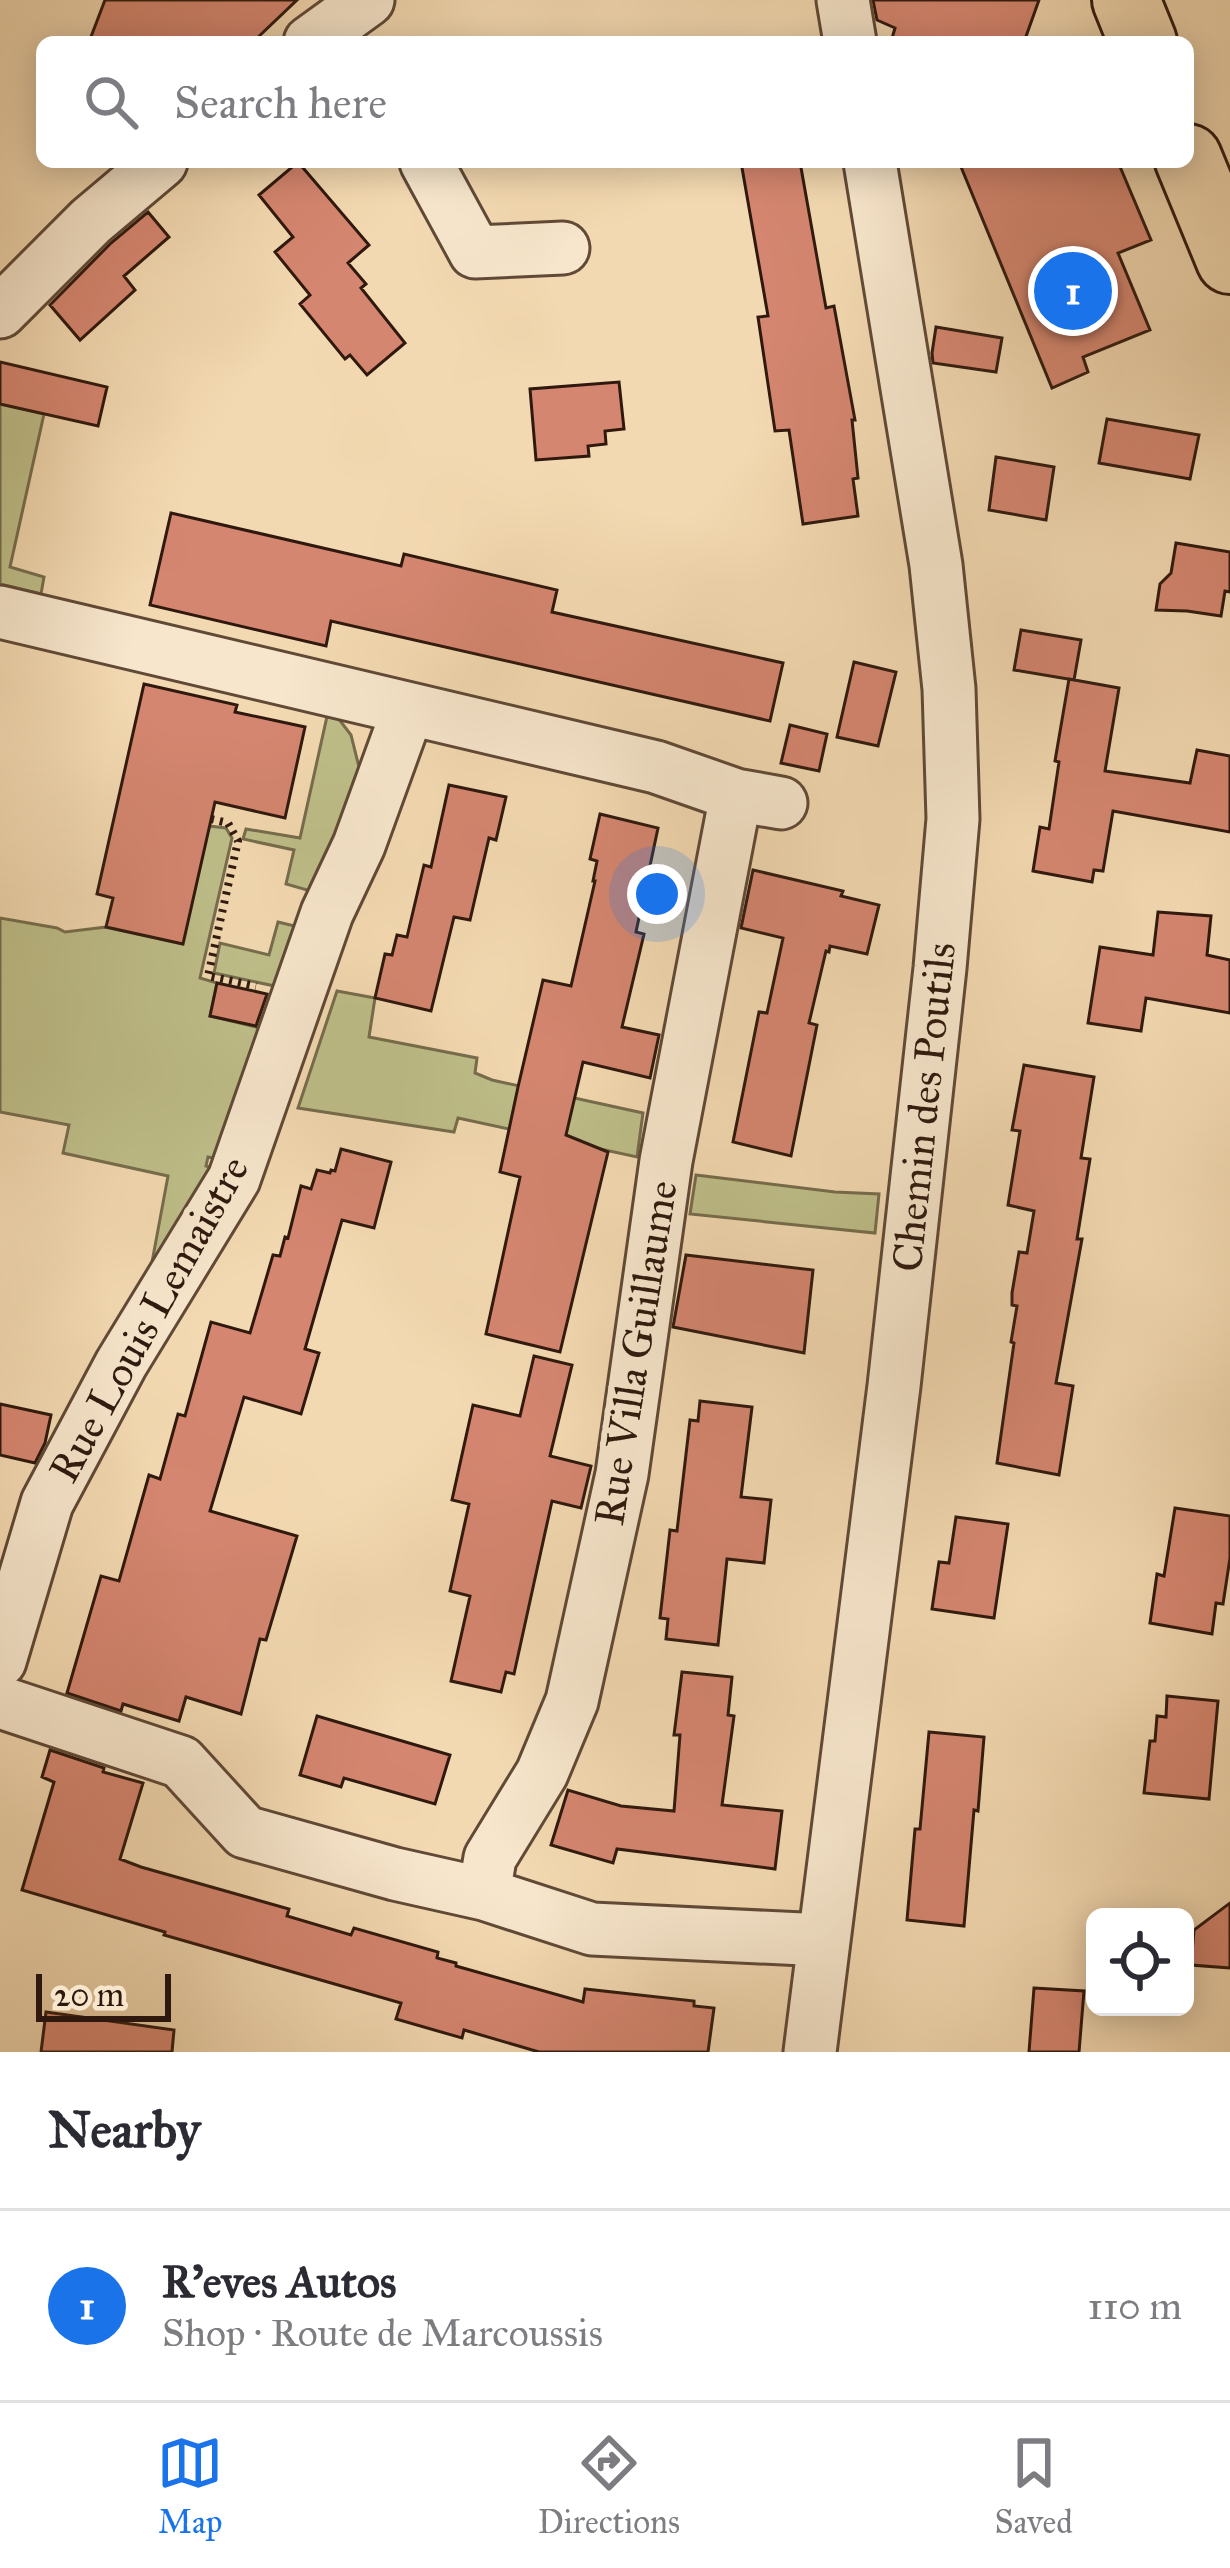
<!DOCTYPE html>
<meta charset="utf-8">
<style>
:root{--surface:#fff;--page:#f7f7f7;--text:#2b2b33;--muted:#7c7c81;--line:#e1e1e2;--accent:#1a73e8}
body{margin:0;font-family:"IM FELL Great Primer",serif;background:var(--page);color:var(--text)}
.controls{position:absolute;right:36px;bottom:36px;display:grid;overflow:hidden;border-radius:18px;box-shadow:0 6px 30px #0003}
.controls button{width:108px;height:108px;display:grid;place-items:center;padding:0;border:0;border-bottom:3px solid var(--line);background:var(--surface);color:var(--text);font:60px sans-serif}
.scale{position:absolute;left:36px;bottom:30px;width:135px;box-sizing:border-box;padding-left:12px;border:6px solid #2f190e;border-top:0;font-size:33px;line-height:42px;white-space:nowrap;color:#2f190e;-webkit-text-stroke:9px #f7e6cc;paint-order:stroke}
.you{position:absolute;left:657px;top:894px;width:42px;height:42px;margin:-30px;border:9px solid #fff;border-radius:50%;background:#1a73e8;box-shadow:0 0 0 18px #1a73e833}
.badge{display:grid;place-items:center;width:78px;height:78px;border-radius:50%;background:var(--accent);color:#fff;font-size:39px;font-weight:700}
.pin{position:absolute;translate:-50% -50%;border:6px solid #fff;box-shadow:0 3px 12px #0006}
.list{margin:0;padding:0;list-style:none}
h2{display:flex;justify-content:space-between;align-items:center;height:156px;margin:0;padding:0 48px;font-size:51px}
h2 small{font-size:39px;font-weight:400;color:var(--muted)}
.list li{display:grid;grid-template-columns:78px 1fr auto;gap:36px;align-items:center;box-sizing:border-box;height:192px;padding:0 48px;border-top:3px solid var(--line)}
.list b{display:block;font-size:45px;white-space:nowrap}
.list p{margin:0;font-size:39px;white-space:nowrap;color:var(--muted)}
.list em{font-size:39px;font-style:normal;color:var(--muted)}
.icon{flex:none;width:66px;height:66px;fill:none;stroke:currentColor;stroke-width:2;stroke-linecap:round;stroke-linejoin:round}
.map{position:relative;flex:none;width:1230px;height:2052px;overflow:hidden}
.search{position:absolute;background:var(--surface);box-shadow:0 6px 30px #0003;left:36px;right:36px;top:36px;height:132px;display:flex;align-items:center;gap:30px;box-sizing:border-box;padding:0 42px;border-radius:18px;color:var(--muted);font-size:45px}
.sheet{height:348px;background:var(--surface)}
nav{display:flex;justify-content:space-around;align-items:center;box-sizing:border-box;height:168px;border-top:3px solid var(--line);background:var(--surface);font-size:33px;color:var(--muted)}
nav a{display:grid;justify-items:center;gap:6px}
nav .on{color:var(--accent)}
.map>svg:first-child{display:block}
.green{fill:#bebe89;stroke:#766c4c;stroke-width:3}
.building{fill:#d58670;stroke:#2f190e;stroke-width:3}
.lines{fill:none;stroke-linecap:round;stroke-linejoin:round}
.minor-casing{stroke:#604937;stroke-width:57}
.major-casing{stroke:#2f190e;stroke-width:72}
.path{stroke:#2f190e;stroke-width:8;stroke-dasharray:3 6;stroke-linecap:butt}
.minor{stroke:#f7e6cc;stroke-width:51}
.major{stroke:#f3d9b1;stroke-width:66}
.labels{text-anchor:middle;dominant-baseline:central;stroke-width:12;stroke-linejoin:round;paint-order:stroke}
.street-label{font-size:42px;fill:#2f190e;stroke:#f7e6cc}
</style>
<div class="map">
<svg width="1230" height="2052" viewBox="0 0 1230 2052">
<rect width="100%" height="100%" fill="#f3d9b1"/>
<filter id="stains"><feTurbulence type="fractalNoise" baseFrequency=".00167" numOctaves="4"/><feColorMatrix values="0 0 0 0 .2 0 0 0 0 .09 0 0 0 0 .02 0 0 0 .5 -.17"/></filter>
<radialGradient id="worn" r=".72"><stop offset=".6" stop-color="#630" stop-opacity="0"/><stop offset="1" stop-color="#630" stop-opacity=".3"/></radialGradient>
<!-- green -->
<path class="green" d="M0 404 44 414 10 567 44 577 41 594 0 584Z
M328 712 335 714 351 735 360 771 314 892 286 884 294 850 243 839 246 829 300 838Z
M209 826 226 828 232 838 200 978 217 983 210 1016 264 1029 218 1159 208 1157 206 1166 215 1169 145 1300 168 1176 63 1153 69 1125 0 1112V918L57 928 65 932 106 927 182 944Z
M278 922 303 928 279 987 214 973 220 943 269 955Z
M337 991 375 998 369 1037 477 1058 475 1073 492 1080 643 1113 637 1157 458 1118 454 1132 298 1108Z
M696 1175 835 1192 879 1194 875 1233 690 1214Z"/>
<!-- building -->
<path class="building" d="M105 0H297L253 42H89Z
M873 0H1039L1024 42H891L895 28 877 20Z
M298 162 369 245 348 263 366 284 361 288 405 343 367 375 350 355 345 359 300 304 310 295 275 252 293 237 259 195Z
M741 162H800L826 308 834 306 855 420H852L858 478 853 479 858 516 803 524 789 430 775 431 758 317 768 316Z
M959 162H1118L1151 240 1118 253 1150 330 1083 357 1088 372 1052 388Z
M148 212 169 237 124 276 135 290 80 340 50 305 111 243Z
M936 327 1002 338 996 372 933 363 932 353Z
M0 362 107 387 98 426 0 404Z
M619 382 624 429 605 431 606 444 588 446 589 456 536 460 530 389Z
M1107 419 1199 435 1190 479 1099 463Z
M996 457 1054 467 1046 520 989 510Z
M171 513 401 566 404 554 557 590 552 612 783 663 770 721 331 621 326 646 150 605Z
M1176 543 1230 552V592L1225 591 1221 616 1187 611 1156 610 1160 584 1171 573Z
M1021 630 1081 640 1074 680 1014 670Z
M854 662 896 672 878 746 837 737Z
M1069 679 1119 688 1105 771 1190 783 1197 750 1230 756V832L1113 811 1103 871 1094 870 1092 882 1033 871 1040 827 1049 829 1059 762 1055 761Z
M144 684 237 705 235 712 305 727 285 818 215 802 183 944 106 927 113 898 97 894Z
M790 725 827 734 819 771 781 763Z
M449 785 506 797 496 840 489 838 470 920 454 917 431 1011 375 998 385 954 392 955 397 935 407 937 424 865 431 867Z
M600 814 658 828 636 932 644 934 622 1027 659 1035 650 1078 583 1062 566 1135 608 1152 560 1352 486 1334 520 1177 500 1172 518 1087 543 980 571 986 595 881H593L597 861 590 859Z
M753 870 843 891 841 896 879 905 867 954 830 946 829 952 826 951 809 1023 817 1025 791 1156 733 1142 759 1012 767 1013 783 938 741 928Z
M1158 912 1211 916 1207 955 1230 960V1013L1146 998 1141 1031 1088 1023 1100 947 1153 955Z
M217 983 267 994 256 1026 210 1016Z
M1024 1065 1094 1077 1081 1158 1090 1159 1077 1239H1082L1056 1383 1073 1386 1059 1475 997 1463 1014 1343 1011 1342 1017 1306 1012 1305V1293L1019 1252 1027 1253 1034 1211 1008 1205 1020 1131 1012 1130Z
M341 1149 391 1162 374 1228 342 1220 305 1349 319 1353 301 1414 244 1397 210 1511 297 1536 266 1640 260 1639 241 1714 186 1697 179 1721 123 1704 121 1711 67 1693 101 1576 119 1581 149 1475 160 1479 178 1414 185 1416 211 1322 250 1333 273 1255 280 1256 285 1237 288 1238 301 1186 311 1189 317 1170 330 1173 331 1170 335 1171Z
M686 1255 813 1270 804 1353 673 1327Z
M534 1356 572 1365 550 1456 591 1466 581 1508 552 1501 514 1674 506 1672 501 1692 451 1681 470 1596 450 1591 469 1504 452 1500 473 1405 520 1416Z
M700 1401 752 1407 741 1497 771 1500 764 1563 727 1559 718 1645 666 1639 668 1619 660 1618 670 1530 677 1531 690 1420 698 1421Z
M0 1404 51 1415 45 1443 35 1463 0 1455Z
M1175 1508 1230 1516V1558L1223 1604 1216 1603 1212 1634 1150 1623 1157 1574 1164 1576Z
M956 1517 1008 1524 994 1618 932 1609 939 1562 949 1563Z
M682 1672 732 1677 728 1715 734 1716 722 1805 782 1811 775 1869 617 1849 613 1863 551 1845 568 1790 621 1806 674 1811 680 1735H674Z
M1167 1696 1218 1701 1209 1799 1144 1793 1150 1741H1155L1157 1716 1166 1717Z
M317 1716 450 1755 435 1804 344 1778 341 1787 300 1775Z
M929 1732 984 1737 978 1811 974 1810 964 1926 907 1920 915 1829H920Z
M50 1750 104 1768 103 1772 143 1783 120 1859 141 1867 289 1909 287 1916 351 1935 354 1928 438 1952 437 1958 456 1963V1966L583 2002 585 1989 694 2001V2006L714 2008 708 2052H539L464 2030 462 2038 396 2019 401 2003 164 1935 165 1932 22 1890 54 1782 42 1777Z
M1230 1903V1968L1191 1965 1194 1930Z
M1034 1988 1084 1991 1079 2052H1029Z
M46 2012 174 2030 172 2052H41Z"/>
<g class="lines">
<!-- minor casing -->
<g class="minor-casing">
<path id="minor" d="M843 0 850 42
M310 42 368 0
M426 162 475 252 563 248
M0 312 91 221 161 162
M0 612 656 767 736 795 781 803
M0 1661 47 1503 121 1364 234 1179 327 913 359 845 408 710
M0 1702 181 1762 245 1832 395 1874 484 1894 592 1929 824 1940
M484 1894 490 1858 542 1773 572 1701 622 1474 666 1161 736 795
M810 2052 894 1386 940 968 953 819 949 689 936 565 870 162"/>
</g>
<!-- major casing -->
<g class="major-casing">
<path id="major" d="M1126 0 1143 42
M1188 158 1230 260"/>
</g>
<!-- path -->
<path class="path" d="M211 819 228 823 238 841 208 976 256 986"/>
<!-- minor -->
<use href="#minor" class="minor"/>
<!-- major -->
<use href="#major" class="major"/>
</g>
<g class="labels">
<!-- street labels -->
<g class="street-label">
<text transform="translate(924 1107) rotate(-84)">Chemin des Poutils</text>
<text transform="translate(149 1319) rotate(-61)">Rue Louis Lemaistre</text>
<text transform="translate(636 1353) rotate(-81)">Rue Villa Guillaume</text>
</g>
</g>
<rect width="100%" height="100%" filter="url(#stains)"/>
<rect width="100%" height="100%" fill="url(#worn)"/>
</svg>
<div class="controls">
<button><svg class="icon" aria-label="locate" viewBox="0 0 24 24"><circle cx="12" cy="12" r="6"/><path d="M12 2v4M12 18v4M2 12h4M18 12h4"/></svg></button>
</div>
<div class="scale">20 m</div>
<div class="you"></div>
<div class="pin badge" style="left:1073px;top:291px">1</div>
<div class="search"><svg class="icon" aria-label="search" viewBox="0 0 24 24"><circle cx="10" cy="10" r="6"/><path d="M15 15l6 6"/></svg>Search here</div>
</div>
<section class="sheet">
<h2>Nearby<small></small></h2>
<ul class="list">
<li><span class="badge">1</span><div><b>R'eves Autos</b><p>Shop · Route de Marcoussis</p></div><em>110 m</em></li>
</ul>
</section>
<nav>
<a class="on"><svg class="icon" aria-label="map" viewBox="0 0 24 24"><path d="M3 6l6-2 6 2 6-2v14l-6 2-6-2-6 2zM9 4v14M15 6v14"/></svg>Map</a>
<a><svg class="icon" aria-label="directions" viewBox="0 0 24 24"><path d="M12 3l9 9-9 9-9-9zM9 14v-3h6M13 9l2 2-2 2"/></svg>Directions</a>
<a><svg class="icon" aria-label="saved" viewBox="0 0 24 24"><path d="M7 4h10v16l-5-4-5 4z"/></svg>Saved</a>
</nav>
